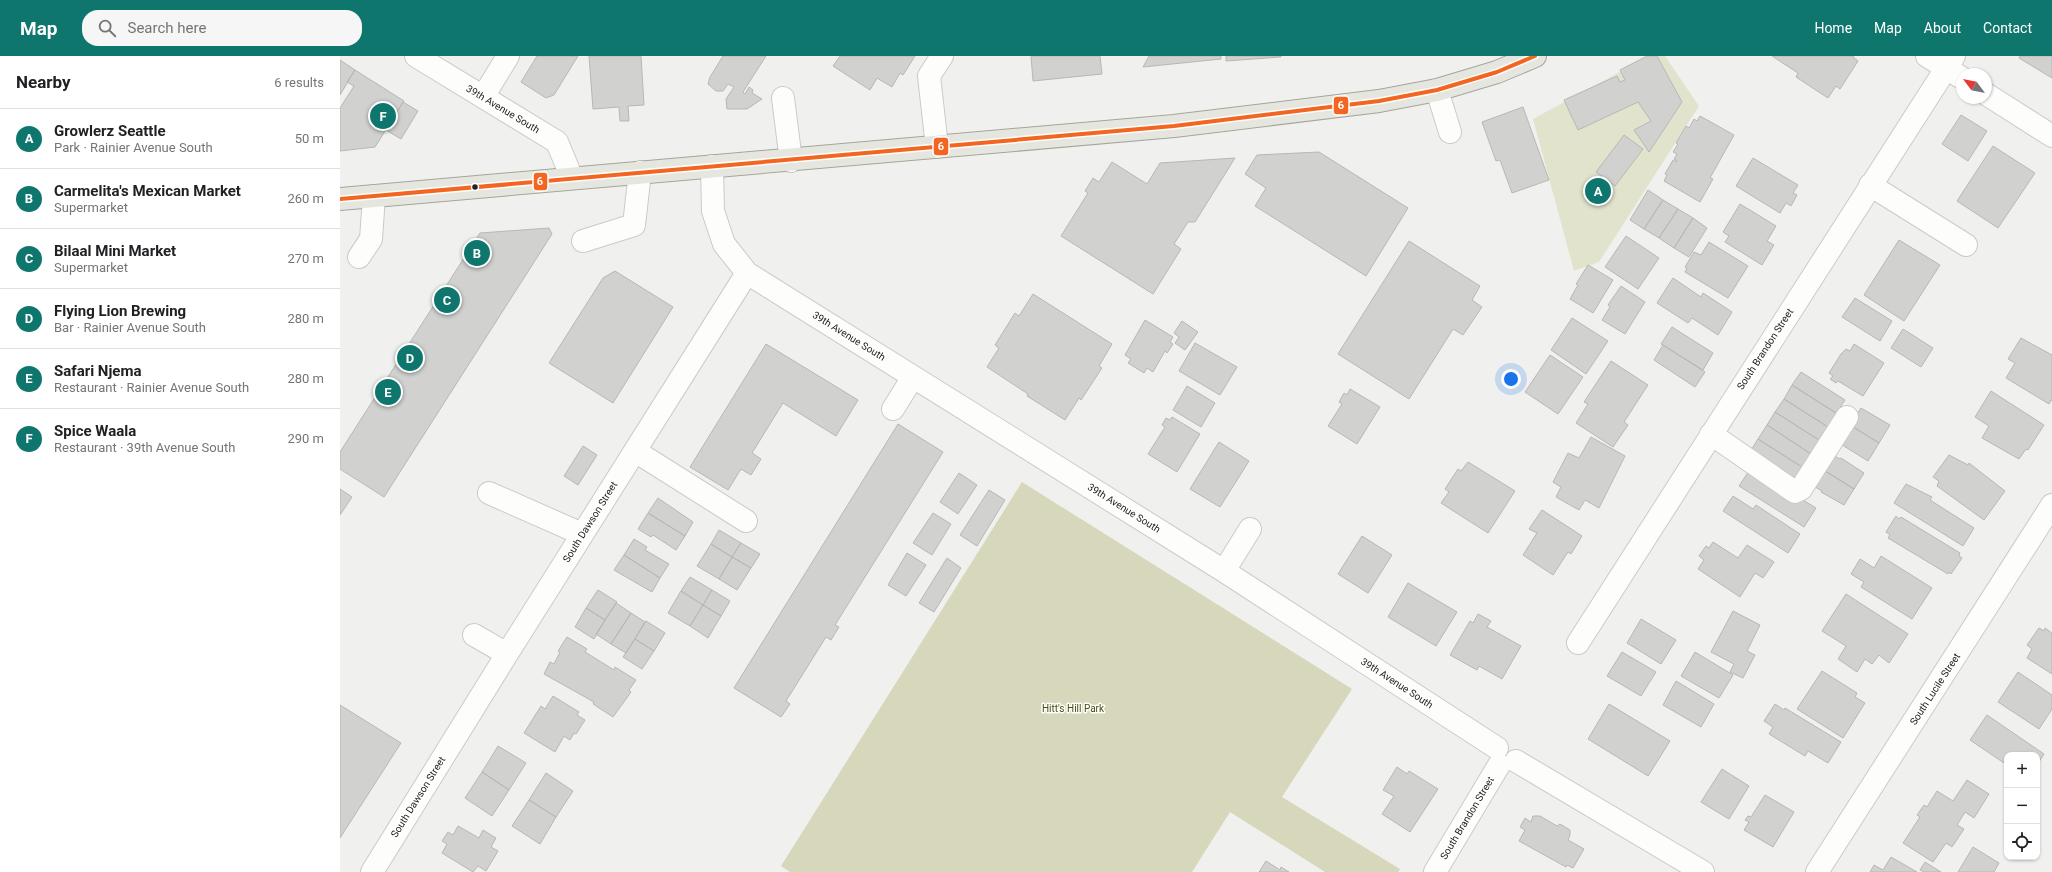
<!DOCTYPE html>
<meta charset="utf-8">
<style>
:root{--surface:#fff;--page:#f6f6f6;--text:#202124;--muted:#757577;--line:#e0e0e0;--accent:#0f766e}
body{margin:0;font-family:Roboto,sans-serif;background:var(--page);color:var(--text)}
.controls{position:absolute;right:12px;bottom:12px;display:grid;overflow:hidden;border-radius:8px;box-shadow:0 1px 3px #0004}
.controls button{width:36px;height:36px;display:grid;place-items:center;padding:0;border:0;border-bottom:1px solid var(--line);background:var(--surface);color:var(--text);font:20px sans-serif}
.compass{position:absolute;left:1616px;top:12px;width:36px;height:36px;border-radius:50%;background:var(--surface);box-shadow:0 1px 3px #0004;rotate:302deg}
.you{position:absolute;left:1171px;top:323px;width:14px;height:14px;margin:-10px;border:3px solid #fff;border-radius:50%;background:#1a73e8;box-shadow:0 0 0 6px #1a73e833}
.badge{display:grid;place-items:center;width:26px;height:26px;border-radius:50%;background:var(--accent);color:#fff;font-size:13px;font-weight:700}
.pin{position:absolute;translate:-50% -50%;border:2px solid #fff;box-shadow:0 1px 4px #0006}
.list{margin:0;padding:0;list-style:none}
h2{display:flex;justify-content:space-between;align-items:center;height:52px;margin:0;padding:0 16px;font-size:17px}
h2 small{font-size:13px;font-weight:400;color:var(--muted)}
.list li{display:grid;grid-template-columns:26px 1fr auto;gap:12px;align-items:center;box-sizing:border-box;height:60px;padding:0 16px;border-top:1px solid var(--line)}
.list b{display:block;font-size:15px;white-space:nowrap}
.list p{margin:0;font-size:13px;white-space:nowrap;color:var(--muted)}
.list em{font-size:13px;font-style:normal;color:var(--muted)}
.icon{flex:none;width:22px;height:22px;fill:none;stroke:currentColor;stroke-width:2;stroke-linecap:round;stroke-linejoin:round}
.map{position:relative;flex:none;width:1712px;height:816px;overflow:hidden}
header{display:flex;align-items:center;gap:24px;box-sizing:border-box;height:56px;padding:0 20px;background:var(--accent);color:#fff}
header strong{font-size:19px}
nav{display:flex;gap:22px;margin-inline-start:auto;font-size:14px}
.search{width:280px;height:36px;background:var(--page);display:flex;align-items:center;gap:10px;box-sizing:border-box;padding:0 14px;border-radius:16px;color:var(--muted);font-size:15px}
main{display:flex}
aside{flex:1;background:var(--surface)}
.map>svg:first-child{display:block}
.green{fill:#e2e3cd}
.forest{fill:#d6d7bb}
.building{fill:#d1d1cf;stroke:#b7b8b6}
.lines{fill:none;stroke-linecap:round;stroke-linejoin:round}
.minor-casing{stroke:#cacbc9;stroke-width:24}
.major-casing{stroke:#a5a599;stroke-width:24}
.minor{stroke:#fdfdfc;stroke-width:22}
.major{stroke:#e6e6e0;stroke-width:22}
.bus-1-casing{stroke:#fffffb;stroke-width:7}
.bus-1{stroke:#f26522;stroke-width:4}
.bus-dot{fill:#222220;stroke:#fffffb;stroke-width:1.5}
.labels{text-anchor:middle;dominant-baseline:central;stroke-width:3;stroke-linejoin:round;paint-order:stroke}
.street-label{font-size:10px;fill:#222220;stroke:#fffffb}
.park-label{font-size:10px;fill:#4b4b13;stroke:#fffffb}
.line-badge{stroke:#fffffb;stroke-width:1.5}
.badge-label{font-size:11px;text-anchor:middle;font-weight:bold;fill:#fff}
</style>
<header>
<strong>Map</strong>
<div class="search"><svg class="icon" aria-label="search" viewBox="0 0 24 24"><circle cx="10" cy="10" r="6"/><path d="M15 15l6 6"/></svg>Search here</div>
<nav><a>Home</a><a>Map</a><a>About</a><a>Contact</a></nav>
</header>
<main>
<aside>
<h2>Nearby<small>6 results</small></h2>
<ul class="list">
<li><span class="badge">A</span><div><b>Growlerz Seattle</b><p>Park · Rainier Avenue South</p></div><em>50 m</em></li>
<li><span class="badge">B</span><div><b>Carmelita's Mexican Market</b><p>Supermarket</p></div><em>260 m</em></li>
<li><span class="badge">C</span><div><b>Bilaal Mini Market</b><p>Supermarket</p></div><em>270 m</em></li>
<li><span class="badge">D</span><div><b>Flying Lion Brewing</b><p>Bar · Rainier Avenue South</p></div><em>280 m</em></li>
<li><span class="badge">E</span><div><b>Safari Njema</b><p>Restaurant · Rainier Avenue South</p></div><em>280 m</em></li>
<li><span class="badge">F</span><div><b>Spice Waala</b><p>Restaurant · 39th Avenue South</p></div><em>290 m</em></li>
</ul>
</aside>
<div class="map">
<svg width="1712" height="816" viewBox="0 0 1712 816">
<rect width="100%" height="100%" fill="#f0f1ee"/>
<!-- green -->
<path class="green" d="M1309 0H1325L1359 50 1259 206 1234 215 1193 63Z"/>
<!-- forest -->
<path class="forest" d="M682 426 1012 633 942 741 1060 813 1058 816H985L890 756 852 816H450L441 810Z"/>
<!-- building -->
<path class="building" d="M197 0H238L214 39 206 42 181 26Z
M249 0H301L304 49 288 50 289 65H280L279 51 253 53Z
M383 0H426L403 36 405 38 409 31 413 34 412 37 422 43 407 53H387L386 43 394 31 388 28 383 35H376L368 28 370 21Z
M500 0H575L563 19 560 17 552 31 537 22 530 34 493 10Z
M691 0H760L762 18 693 25Z
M809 0H881V3L803 11Z
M886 0H941V1L886 5Z
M1307 0H1317L1342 46 1309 96 1294 74 1311 65 1298 46 1238 74 1224 44 1277 20 1280 26 1285 24 1280 14Z
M1432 0H1514L1513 1 1518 5 1500 33 1496 30 1488 42 1456 21 1458 17Z
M1680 0H1712V22L1679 2Z
M0 4 15 14 0 39Z
M15 14 64 45 35 91 0 95V52L14 30 7 26Z
M63 46 78 55 61 83 46 74Z
M1183 51 1209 124 1172 137 1160 104 1156 105 1142 66Z
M1621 59 1647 75 1628 105 1602 88Z
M1360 60 1394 79 1370 122 1373 123 1360 146 1324 125 1327 119 1325 118 1333 104 1336 106 1337 105 1334 103 1337 98 1333 96 1338 88 1336 87 1346 70 1349 72 1354 63 1357 65Z
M1284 79 1303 93 1275 130 1256 116Z
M1653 90 1695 117 1658 172 1617 145Z
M979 96 1068 152 1026 220 915 150 926 132 905 118 917 99Z
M895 102 855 166H848L834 188 841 193 813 238 721 180 748 137 745 135 753 122 759 126 772 106 807 128 820 107Z
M1413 102 1458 129 1453 137 1457 139 1451 150 1446 147 1440 157 1396 130Z
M1308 134 1323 144 1304 173 1290 164Z
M1323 144 1338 153 1319 182 1304 173Z
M1400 148 1436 170 1427 185 1434 189 1422 209 1385 186 1389 180 1383 176Z
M1338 153 1353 162 1334 192 1319 182Z
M1353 162 1367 172 1349 201 1334 192Z
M209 172 212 178 44 441 0 413V396L140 177Z
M1286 180 1319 202 1298 233 1265 211Z
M1559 184 1600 209 1564 265 1524 239Z
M1069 185 1140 230 1132 244 1142 251 1123 279 1113 273 1069 343 998 298Z
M1369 186 1408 210 1388 242 1345 216 1347 212 1345 211 1354 196 1361 199Z
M1248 209 1273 224 1253 257 1230 243 1238 229 1236 228Z
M275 215 333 251 273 347 209 307 263 222Z
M1333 222 1361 241 1363 237 1392 256 1378 279 1352 262 1348 267 1317 247Z
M1281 230 1305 246 1285 278 1262 264 1270 251 1268 249Z
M693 238 772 288 759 310 762 312 741 344 739 342 725 364 687 340 688 338 647 311 659 292 655 289 675 257 679 260Z
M1515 242 1552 265 1540 285 1502 261Z
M1232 262 1268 285 1246 318 1211 294Z
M805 264 833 281 830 286 833 288 827 297 825 295 813 316 807 312 804 317 788 307 791 303 785 299Z
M842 265 858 276 845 294 835 287 839 281 834 277Z
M1332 271 1373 297 1363 314 1321 288Z
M1563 273 1593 292 1581 311 1551 292Z
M1681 282 1712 299V345L1711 344 1709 348 1666 322 1675 307 1668 303Z
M855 287 897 311 880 339 839 315Z
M426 288 518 344 496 380 443 347 412 397 421 403 411 419 401 413 388 434 350 411Z
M1514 288 1544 307 1523 340 1498 325 1496 327 1490 323 1493 320 1489 317 1501 298 1506 293 1510 295Z
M1323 289 1365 316 1355 331 1314 304Z
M1210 299 1243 321 1218 358 1185 336Z
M1271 305 1308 329 1284 366 1288 369 1273 391 1236 367 1248 348 1244 346Z
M1461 316 1505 344 1496 357 1452 329Z
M1452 329 1496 357 1488 371 1444 343Z
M847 330 875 347 861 371 833 354Z
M1010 333 1040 351 1017 388 988 370 1002 348 999 346 1004 337 1007 339Z
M1651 335 1704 369 1688 394 1686 393 1679 403 1642 382 1649 370 1635 361Z
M1444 343 1488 371 1479 384 1435 356Z
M1521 352 1550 369 1539 387 1510 369Z
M1435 356 1479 384 1471 398 1427 369Z
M832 361 860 378 837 416 808 398 825 371 822 369 826 362 830 364Z
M558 368 603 396 495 569 499 571 491 584 486 581 446 645 450 648 441 661 394 632Z
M1427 369 1471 398 1462 411 1418 383Z
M1510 369 1539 387 1528 405 1499 387Z
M1251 381 1285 400 1259 452 1245 444 1239 454 1216 441 1221 431 1213 426 1228 397 1239 402Z
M1418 383 1462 411 1453 425 1410 396Z
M879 386 909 405 880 451 850 433Z
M243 390 257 399 238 429 224 420Z
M1491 398 1500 403 1501 402 1524 417 1514 433 1482 413Z
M1609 399 1628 409 1629 407 1665 435 1644 464 1597 430 1599 425 1593 421Z
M1128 406 1175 435 1148 477 1101 447 1109 436 1105 433 1118 413 1121 415Z
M1482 413 1514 433 1504 449 1481 436 1482 435 1472 429Z
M1409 415 1432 425 1476 452 1464 471 1399 430Z
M619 417 637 429 618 458 600 446Z
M1566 428 1592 441 1590 444 1634 472 1623 490 1554 447Z
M0 433 12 441 0 459Z
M649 434 665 444 637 490 620 479Z
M1393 440 1413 453 1416 449 1460 478 1448 497 1383 455Z
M318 442 353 466 345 480 308 457Z
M1202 454 1242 480 1231 498 1228 496 1213 519 1183 499 1197 477 1189 473Z
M308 457 345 480 336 494 313 479 311 481 298 473Z
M593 457 611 468 592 499 573 487Z
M1556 460 1559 463 1561 461 1620 497 1619 500 1622 502 1611 518 1609 516 1608 518 1548 482 1550 479 1546 476Z
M379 474 401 487 392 501 371 488Z
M1022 480 1052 499 1028 537 998 518Z
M294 483 307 491 305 494 329 508 320 522 284 499Z
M1373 486 1398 502 1407 489 1434 506 1423 522 1415 517 1400 541 1358 513 1364 504 1359 500 1366 490 1369 492Z
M401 487 420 498 411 512 392 501Z
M371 488 392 501 379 523 357 510Z
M567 497 586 509 566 540 548 529Z
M284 499 320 522 312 536 274 514Z
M1541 500 1592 532 1572 563 1521 531 1524 526 1511 518 1520 503 1534 512Z
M392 501 411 512 397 534 379 523Z
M607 502 621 512 594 556 579 547Z
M350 521 372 534 363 549 341 535Z
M1068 527 1117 556 1096 590 1048 561Z
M258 534 277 546 265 564 246 552Z
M372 534 390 545 381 560 363 549Z
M341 535 363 549 350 570 328 557Z
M1506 538 1568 578 1549 607 1539 599 1532 608 1525 603 1517 616 1498 603 1506 590 1482 575Z
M276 547 291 557 271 588 256 578Z
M363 549 381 560 368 582 350 570Z
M246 552 265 564 254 583 235 571Z
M1393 555 1420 569 1407 595 1415 599 1403 622 1390 616 1394 608 1371 596Z
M291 557 305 566 286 597 271 588Z
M1138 558 1151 565 1147 571 1181 590 1162 623 1139 610 1137 614 1110 599 1130 565 1133 567Z
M1301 563 1336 584 1321 608 1287 587Z
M306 565 325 577 314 595 295 583Z
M1699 572 1704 575 1705 572 1712 577V618L1687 602 1692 593 1687 589Z
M227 581 247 593 245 596 274 614 275 611 296 624 289 634 291 636 273 661 253 648 254 646 204 618 210 606 214 608 220 596 218 595Z
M295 583 314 595 302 613 283 601Z
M1282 596 1316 616 1301 640 1267 620Z
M1355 596 1393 619 1379 642 1341 620Z
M1482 615 1517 637 1515 641 1525 647 1503 682 1457 653Z
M1678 616 1712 639V653L1699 673 1658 646Z
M1336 625 1374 648 1361 671 1323 649Z
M213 640 239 656 237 659 245 664 236 678 234 677 230 684 224 680 215 696 184 677 201 650 205 653Z
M1269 648 1330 685 1308 720 1248 683Z
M1435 648 1444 654 1445 652 1501 686 1488 707 1468 695 1465 700 1429 678 1433 671 1424 665Z
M0 649 61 687 0 782Z
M1647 659 1704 698 1697 709V699H1667V709L1630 684Z
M158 690 186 707 169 734 142 716Z
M1057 711 1067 718 1069 715 1098 733 1070 776 1042 758 1054 740 1043 734Z
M1382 713 1409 730 1389 763 1361 746Z
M142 716 169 734 152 760 125 742Z
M206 717 233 735 216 761 189 744Z
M1627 724 1649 738 1634 762 1625 756 1617 769 1624 773 1612 791 1606 787 1593 806 1563 787 1580 761 1577 759 1584 749 1587 751 1597 735 1613 745Z
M1425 739 1454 756 1433 791 1404 774 1409 766 1405 764 1408 760 1411 761Z
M189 744 216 761 200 788 172 770Z
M1193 760H1200L1217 770 1220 768 1230 774V779L1228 784 1244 793 1233 812 1227 809 1226 811 1179 785 1185 774 1180 771 1185 762 1191 766Z
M118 770 139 782 143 774 156 782 151 791 158 795 146 815 138 810 133 816 102 797 107 788 102 785 108 776 113 779Z
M1633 791 1659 807 1654 816H1618Z
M1551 801 1577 816H1530L1534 809 1543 814Z
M926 805 940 814 941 811 949 816H919Z
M1585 806 1601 816H1584L1580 814Z"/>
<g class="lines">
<!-- minor casing -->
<g class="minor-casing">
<path id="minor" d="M76 0 217 86 232 122
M1587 0 1622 22
M1097 34 1110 76
M1646 38 1712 80
M143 41 168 0
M443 42 451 105
M597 91 589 20 602 0
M1530 129 1626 189
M243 185 294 169 300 116
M19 201 31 183 34 140
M407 217 884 515 1157 692
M553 353 573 321
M1371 378 1455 436 1461 433 1507 361
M295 395 406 465
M149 437 242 478
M884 515 910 473
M134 579 167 598
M1238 587 1614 0
M1176 705 1363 816
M32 816 167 598 407 217 384 188 373 155 372 110
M1095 816 1159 709
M1477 816 1712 449"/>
</g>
<!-- major casing -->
<g class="major-casing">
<path id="major" d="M0 143 834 70 1039 45 1097 34 1157 16 1195 0"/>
</g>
<!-- minor -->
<use href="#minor" class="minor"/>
<!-- major -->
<use href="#major" class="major"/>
<!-- bus-1 casing -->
<g class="bus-1-casing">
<path id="bus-1" d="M0 143 834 70 1039 45 1097 34 1157 16 1195 0"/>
</g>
<!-- bus-1 -->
<use href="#bus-1" class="bus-1"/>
</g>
<!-- markers -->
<circle class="bus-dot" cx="135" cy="131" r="3.5"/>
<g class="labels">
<!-- street labels -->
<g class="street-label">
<text transform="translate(163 53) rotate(31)">39th Avenue South</text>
<text transform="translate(509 280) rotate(32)">39th Avenue South</text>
<text transform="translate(1425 293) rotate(-57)">South Brandon Street</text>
<text transform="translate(784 452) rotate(32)">39th Avenue South</text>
<text transform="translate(250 466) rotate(-58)">South Dawson Street</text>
<text transform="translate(1057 627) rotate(33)">39th Avenue South</text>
<text transform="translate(1595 633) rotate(-57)">South Lucile Street</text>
<text transform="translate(78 741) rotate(-58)">South Dawson Street</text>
<text transform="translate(1127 762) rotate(-59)">South Brandon Street</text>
</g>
<!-- park labels -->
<g class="park-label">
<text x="733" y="652">Hitt's Hill Park</text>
</g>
</g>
<g class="line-badge">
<rect x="993" y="40" width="16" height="19" rx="4" fill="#f26522"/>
<rect x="593" y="81" width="16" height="19" rx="4" fill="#f26522"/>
<rect x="193" y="116" width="15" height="19" rx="4" fill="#f26522"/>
</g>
<g class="badge-label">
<text x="1001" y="53">6</text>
<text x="601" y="94">6</text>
<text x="200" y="129">6</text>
</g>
</svg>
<div class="controls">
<button>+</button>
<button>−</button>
<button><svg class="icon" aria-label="locate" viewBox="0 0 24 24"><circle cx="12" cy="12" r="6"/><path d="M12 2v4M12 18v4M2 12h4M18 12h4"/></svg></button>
</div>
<svg class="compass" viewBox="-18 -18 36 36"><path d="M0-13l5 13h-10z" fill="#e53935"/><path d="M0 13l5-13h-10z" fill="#757577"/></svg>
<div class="you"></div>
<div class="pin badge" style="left:1258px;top:135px">A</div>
<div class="pin badge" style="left:137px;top:197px">B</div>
<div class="pin badge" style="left:107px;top:244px">C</div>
<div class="pin badge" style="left:70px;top:302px">D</div>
<div class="pin badge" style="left:48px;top:336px">E</div>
<div class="pin badge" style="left:43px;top:60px">F</div>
</div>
</main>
